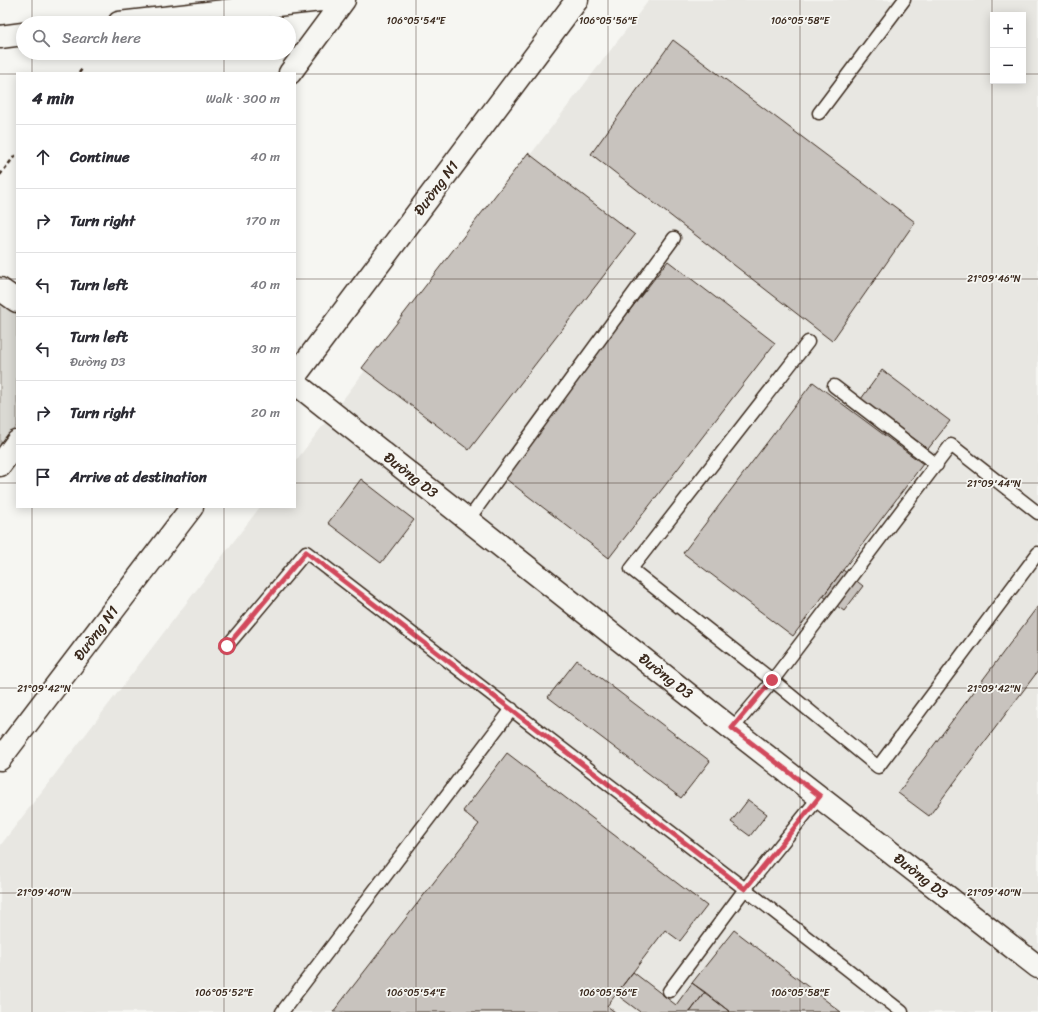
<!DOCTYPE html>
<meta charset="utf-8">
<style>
:root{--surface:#fff;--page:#f7f7f7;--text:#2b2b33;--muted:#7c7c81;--line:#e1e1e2}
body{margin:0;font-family:Sriracha,sans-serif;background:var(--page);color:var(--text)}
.controls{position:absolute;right:12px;top:12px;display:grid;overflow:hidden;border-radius:0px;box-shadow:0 2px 10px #0003}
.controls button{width:36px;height:36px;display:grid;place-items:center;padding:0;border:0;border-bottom:1px solid var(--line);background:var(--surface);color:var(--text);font:20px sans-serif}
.stop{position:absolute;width:12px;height:12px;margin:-9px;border:3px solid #d1495b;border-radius:50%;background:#fff}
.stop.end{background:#d1495b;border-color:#fff;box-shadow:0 1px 4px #0008}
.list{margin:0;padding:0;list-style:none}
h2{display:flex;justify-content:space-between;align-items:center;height:52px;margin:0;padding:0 16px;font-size:17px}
h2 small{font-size:13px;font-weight:400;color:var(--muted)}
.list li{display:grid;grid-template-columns:26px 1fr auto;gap:12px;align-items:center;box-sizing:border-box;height:64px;padding:0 16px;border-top:1px solid var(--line)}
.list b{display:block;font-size:15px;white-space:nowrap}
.list p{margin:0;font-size:13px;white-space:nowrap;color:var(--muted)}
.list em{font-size:13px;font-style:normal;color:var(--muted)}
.icon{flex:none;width:22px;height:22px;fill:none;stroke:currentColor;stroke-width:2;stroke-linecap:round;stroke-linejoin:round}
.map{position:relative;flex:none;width:1038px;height:1012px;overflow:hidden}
.search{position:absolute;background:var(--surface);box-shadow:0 2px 10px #0003;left:16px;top:16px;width:280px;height:44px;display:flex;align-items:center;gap:10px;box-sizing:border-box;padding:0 14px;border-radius:22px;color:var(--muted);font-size:15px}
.panel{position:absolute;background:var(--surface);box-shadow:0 2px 10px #0003;left:16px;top:72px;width:280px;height:436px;border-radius:0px}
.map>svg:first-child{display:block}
.built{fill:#e8e7e2;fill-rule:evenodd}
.green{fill:#dad9d3;stroke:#8a8278}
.building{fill:#c8c3be;stroke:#3b2a1e}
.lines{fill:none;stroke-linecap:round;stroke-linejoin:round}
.service-casing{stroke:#3b2a1e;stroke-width:15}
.minor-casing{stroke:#3b2a1e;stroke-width:25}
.tertiary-casing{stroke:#3b2a1e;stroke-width:25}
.secondary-casing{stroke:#3b2a1e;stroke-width:25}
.path{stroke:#3b2a1e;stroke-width:2.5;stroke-dasharray:4 3;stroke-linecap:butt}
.service{stroke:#f6f6f2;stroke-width:12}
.minor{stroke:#f6f6f2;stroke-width:22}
.tertiary{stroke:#f6f6f2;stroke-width:22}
.secondary{stroke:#f6f6f2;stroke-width:22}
.route{stroke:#d1495b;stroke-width:5}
.ticks{fill:none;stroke:#3b2a1e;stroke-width:1;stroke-opacity:0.45}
.labels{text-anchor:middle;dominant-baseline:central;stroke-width:3.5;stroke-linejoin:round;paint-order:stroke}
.street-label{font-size:15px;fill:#3b2a1e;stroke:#f6f6f2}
.ticks-label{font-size:10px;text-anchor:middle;fill:#3b2a1e;stroke:#f6f6f2;stroke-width:3.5;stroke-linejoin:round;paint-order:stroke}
</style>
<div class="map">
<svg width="1038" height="1012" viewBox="0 0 1038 1012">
<rect width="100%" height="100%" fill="#f6f6f2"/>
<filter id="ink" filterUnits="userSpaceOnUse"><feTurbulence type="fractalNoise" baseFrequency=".025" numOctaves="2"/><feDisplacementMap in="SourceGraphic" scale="8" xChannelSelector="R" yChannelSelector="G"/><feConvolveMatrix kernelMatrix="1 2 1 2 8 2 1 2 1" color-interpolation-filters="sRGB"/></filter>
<g filter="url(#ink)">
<!-- built -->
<path class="built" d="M649 0H1038V1012H0V846L260 507H295V462ZM993 15H1023V81H993Z"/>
<!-- green -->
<path class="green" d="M0 298 17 309V426L0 448Z"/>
<!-- building -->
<path class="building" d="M673 40 915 222 832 341 591 154Z
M528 153 635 235 469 450 362 368Z
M668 261 775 343 609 558 502 476Z
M882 370 950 421 928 449 861 399Z
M813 382 923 464 793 636 683 553Z
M361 479 414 520 381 563 328 523Z
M843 570 863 586 844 611 823 596Z
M1038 606V671L929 816 898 793Z
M577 660 710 761 681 798 548 697Z
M507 753 707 906 680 941 665 930 607 1006 615 1012H333L479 824 463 811Z
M748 800 767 814 750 836 731 822Z
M734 930 841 1012H730L692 983Z
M633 972 676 1005 692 983 705 992 690 1012H640L616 994Z
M705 992 730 1012H690Z"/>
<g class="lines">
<!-- service casing -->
<g class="service-casing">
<path id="service" d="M819 113 904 0
M808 342 631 569 772 680 878 767 1038 553
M834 386 937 465
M468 520 674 238
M227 646 306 552 745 889 902 1012
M732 729 766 689 951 445 1038 513
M669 991 745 889 820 796
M282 1012 512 709"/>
</g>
<!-- minor casing -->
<g class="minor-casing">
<path id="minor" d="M119 23 321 0
M0 37 23 34
M290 73 344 0
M0 289 17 301
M0 465 17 442"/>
</g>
<!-- tertiary casing -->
<g class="tertiary-casing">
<path id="tertiary" d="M295 376 577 0
M0 759 192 507"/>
</g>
<!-- secondary casing -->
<g class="secondary-casing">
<path id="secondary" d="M295 383 732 729 1038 967"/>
</g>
<!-- path -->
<path class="path" d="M79 73 82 69
M0 175 17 153"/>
<!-- service -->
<use href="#service" class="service"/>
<!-- minor -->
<use href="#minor" class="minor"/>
<!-- tertiary -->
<use href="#tertiary" class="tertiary"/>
<!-- secondary -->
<use href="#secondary" class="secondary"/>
</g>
</g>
<g class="lines" filter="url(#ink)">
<!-- route -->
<path class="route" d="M227 646 306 552 745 889 820 796 732 728 772 680"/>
</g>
<!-- ticks -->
<path class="ticks" d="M32 0V23M224 0V23M416 0V1012M608 0V1012M800 0V1012M992 0V1012M32 53V73M224 53V73M0 74H17M295 74H993M1023 74H1038M0 279H17M295 279H1038M0 483H17M295 483H1038M32 507V1012M224 507V1012M0 688H1038M0 893H1038"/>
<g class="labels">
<!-- street labels -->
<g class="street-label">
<text transform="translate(436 188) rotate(-53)">Đường N1</text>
<text transform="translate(411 475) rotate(38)">Đường D3</text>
<text transform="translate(96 633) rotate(-53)">Đường N1</text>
<text transform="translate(666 676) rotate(38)">Đường D3</text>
<text transform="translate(921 876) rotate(38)">Đường D3</text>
</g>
</g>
<g class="ticks-label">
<text x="416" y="24">106°05'54"E</text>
<text x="608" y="24">106°05'56"E</text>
<text x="800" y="24">106°05'58"E</text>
<text x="994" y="282">21°09'46"N</text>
<text x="994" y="487">21°09'44"N</text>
<text x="44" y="692">21°09'42"N</text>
<text x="994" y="692">21°09'42"N</text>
<text x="44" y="896">21°09'40"N</text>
<text x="994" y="896">21°09'40"N</text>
<text x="224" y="996">106°05'52"E</text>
<text x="416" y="996">106°05'54"E</text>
<text x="608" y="996">106°05'56"E</text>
<text x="800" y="996">106°05'58"E</text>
</g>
</svg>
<div class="controls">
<button>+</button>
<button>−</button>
</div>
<div class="stop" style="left:227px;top:646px"></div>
<div class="stop end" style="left:772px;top:680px"></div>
<div class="search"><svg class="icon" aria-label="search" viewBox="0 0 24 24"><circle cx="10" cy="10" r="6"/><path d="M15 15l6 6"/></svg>Search here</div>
<section class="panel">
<h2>4 min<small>Walk · 300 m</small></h2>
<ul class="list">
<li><svg class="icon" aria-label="ahead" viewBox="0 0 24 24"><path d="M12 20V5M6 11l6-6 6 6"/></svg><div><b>Continue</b></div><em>40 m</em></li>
<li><svg class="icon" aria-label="right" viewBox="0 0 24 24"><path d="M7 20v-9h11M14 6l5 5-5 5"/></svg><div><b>Turn right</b></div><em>170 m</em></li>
<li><svg class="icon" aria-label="left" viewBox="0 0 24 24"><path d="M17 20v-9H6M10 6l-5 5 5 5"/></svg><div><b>Turn left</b></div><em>40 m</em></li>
<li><svg class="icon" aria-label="left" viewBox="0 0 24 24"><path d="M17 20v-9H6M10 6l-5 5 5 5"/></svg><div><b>Turn left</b><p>Đường D3</p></div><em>30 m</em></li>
<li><svg class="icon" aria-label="right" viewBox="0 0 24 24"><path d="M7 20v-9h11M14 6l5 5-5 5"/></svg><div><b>Turn right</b></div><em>20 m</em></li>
<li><svg class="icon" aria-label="arrive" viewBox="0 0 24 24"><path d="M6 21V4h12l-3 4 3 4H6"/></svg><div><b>Arrive at destination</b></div></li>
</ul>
</section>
</div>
